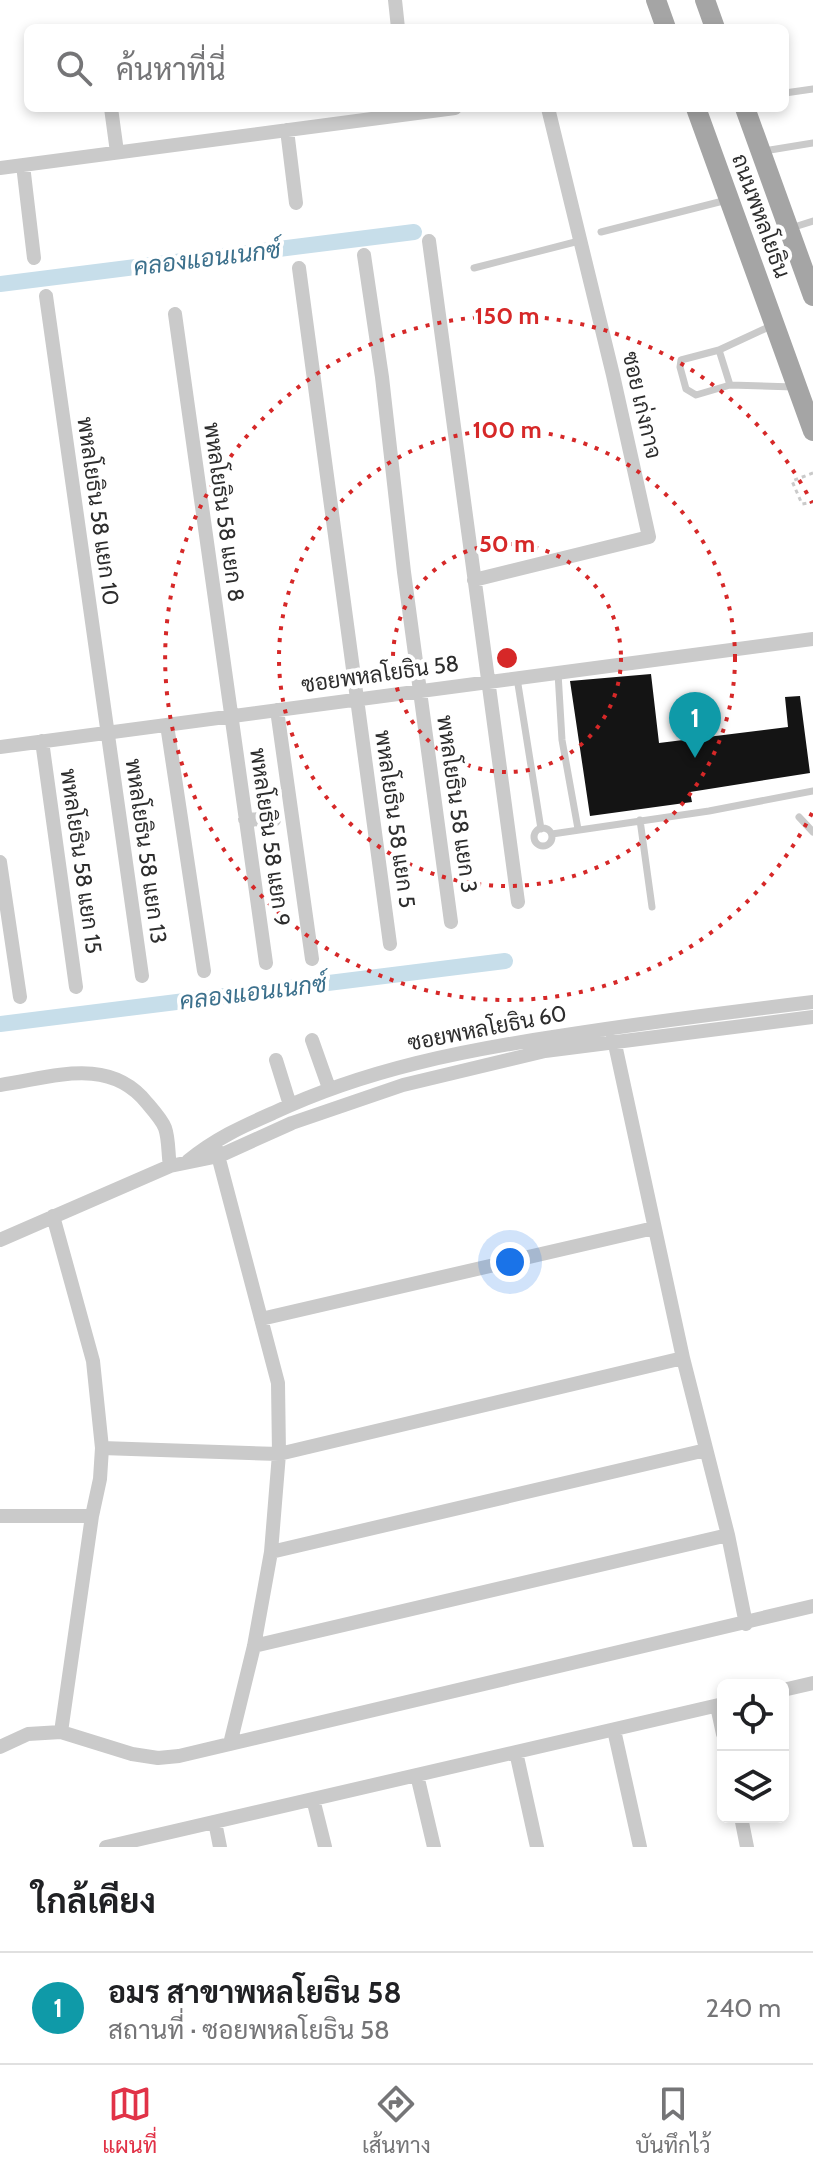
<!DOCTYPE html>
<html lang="th">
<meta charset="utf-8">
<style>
:root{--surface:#fff;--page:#f6f6f6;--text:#202124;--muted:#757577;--line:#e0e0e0;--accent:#e13247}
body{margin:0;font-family:Cabin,Sarabun,sans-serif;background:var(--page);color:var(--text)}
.controls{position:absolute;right:24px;bottom:24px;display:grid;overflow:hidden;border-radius:12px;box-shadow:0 4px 12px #0003}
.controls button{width:72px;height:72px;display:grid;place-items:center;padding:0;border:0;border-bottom:2px solid var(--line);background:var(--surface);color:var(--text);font:40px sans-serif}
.you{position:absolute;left:510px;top:1262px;width:28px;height:28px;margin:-20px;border:6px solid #fff;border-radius:50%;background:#1a73e8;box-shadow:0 0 0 12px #1a73e833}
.badge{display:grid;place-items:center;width:52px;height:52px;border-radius:50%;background:var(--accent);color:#fff;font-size:26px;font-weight:700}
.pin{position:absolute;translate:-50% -66px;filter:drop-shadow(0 2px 4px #0008)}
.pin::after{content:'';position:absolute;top:42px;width:28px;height:24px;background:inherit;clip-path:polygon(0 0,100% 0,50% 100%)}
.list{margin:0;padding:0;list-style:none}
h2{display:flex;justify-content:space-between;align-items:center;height:104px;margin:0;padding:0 32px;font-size:34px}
h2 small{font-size:26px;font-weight:400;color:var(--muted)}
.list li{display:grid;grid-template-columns:52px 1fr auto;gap:24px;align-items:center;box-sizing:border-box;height:112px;padding:0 32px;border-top:2px solid var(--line)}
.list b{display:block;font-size:30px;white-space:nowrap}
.list p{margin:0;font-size:26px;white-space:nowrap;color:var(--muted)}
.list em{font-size:26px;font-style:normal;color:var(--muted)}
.icon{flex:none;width:44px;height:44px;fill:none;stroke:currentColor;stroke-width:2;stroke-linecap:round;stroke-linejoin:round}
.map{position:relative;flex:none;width:813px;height:1847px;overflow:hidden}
.search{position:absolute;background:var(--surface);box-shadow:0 4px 12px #0003;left:24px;right:24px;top:24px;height:88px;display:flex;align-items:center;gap:20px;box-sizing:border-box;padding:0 28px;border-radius:12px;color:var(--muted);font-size:30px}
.sheet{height:216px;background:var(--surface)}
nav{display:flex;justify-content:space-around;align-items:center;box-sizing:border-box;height:112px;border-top:2px solid var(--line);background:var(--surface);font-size:22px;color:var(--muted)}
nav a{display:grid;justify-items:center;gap:4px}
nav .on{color:var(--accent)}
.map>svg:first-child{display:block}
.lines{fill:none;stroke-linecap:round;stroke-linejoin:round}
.canal{stroke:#c7deea;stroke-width:16}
.building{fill:#141414}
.path{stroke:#cacaca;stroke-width:3;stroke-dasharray:4 4;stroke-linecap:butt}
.service{stroke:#cacaca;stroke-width:7}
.minor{stroke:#cacaca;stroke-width:14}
.primary{stroke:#a5a5a5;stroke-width:20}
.ring{fill:none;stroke:#d62828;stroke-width:4;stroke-dasharray:4 8}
.labels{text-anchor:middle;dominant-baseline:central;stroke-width:8;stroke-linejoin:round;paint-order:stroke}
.street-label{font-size:22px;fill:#2d2d2d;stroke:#fff}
.water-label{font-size:24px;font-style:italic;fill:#3d718d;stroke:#fff}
.centre{fill:#d62828;stroke:#fff;stroke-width:4}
.ring-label{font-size:24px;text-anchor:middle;font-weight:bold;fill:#d62828;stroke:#fff;stroke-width:8;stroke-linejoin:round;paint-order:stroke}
</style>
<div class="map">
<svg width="813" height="1847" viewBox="0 0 813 1847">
<rect width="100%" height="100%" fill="#fff"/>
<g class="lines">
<!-- canal -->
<path class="canal" d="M0 284 414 232
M0 1024 505 961"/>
</g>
<!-- building -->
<path class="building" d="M651 674 659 743 788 727 785 697 800 696 810 773 690 792 692 802 590 816 570 681Z"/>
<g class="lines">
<!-- path -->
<path class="path" d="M813 473 792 481 802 504 813 502"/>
<!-- service -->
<path class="service" d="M785 93 813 89
M764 151 813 143
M791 228 813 221
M601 232 727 200
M474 268 579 241
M773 325 719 350 730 385 794 387
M719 350 681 360 680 367 686 389 696 395 730 385
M558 673 562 740 578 829
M517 678 541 829
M799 817 813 832
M640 820 652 907
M534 837a9 9 0 1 1 18 0a9 9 0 1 1-18 0Z
M552 834 709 811 813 791"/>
<!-- minor -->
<path class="minor" d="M395 0 398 28
M111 108 117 152
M287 130 296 203
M23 165 34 258
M0 168 455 108
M429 241 518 902
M364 255 382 377 404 572 451 922
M299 268 390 944
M46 296 142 976
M175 314 266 963
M474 580 649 537 613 375 548 108
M277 710 312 959
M167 725 204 971
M42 741 76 987
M0 747 813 639
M245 819 274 820
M0 862 20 997
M613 1035 683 1358 728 1535 746 1624
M312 1040 329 1088
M276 1060 290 1105
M0 1085C51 1078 109 1055 147 1103 153 1110 162 1120 165 1128 169 1139 168 1155 170 1166
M216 1148 278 1383 279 1454 271 1552 254 1646 230 1744
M188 1161C215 1139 241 1127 273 1113 366 1069 465 1050 566 1035 648 1022 730 1012 813 1002
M53 1216 93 1361 102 1448 100 1479 92 1516 61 1732
M0 1240 170 1166 219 1156 292 1123 403 1085 545 1051 813 1017
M261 1319 654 1228
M102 1448 279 1454 683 1358
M0 1516H92
M271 1552 706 1450
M254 1646 728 1535
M783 1690 813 1683
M717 1706 723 1734
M614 1730 640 1847
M0 1747 28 1734 61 1732 132 1754 158 1758 179 1756 813 1606
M516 1752 537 1847
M417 1775 434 1847
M313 1799 325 1847
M741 1817 747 1847
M215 1822 220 1847
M106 1847 723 1704"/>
<!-- primary -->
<path class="primary" d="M656 0 666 28
M705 0 715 28
M696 108 813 431
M745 108 813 296"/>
</g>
<!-- distance rings -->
<g class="ring">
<circle cx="507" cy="658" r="114"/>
<circle cx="507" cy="658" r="228"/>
<path d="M812 813A342 342 0 1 1 812 503"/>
</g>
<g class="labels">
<!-- street labels -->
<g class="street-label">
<text transform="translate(761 216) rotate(70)">ถนนพหลโยธิน</text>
<text transform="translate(642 405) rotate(77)">ซอย เก่งกาจ</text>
<text transform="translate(98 511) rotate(82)">พหลโยธิน 58 แยก 10</text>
<text transform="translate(224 512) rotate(82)">พหลโยธิน 58 แยก 8</text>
<text transform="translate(380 674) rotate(-8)">ซอยพหลโยธิน 58</text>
<text transform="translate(457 804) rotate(82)">พหลโยธิน 58 แยก 3</text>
<text transform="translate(395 819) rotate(82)">พหลโยธิน 58 แยก 5</text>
<text transform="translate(270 837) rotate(82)">พหลโยธิน 58 แยก 9</text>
<text transform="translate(146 851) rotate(82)">พหลโยธิน 58 แยก 13</text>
<text transform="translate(81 861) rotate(82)">พหลโยธิน 58 แยก 15</text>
<text transform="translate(487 1028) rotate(-11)">ซอยพหลโยธิน 60</text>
</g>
<!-- water labels -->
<g class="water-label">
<text transform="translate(207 258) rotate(-7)">คลองแอนเนกซ์</text>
<text transform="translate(253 992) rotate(-7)">คลองแอนเนกซ์</text>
</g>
</g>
<circle cx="507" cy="658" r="12" class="centre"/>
<g class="ring-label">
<text x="507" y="324">150 m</text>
<text x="507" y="438">100 m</text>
<text x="507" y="552">50 m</text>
</g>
</svg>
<div class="controls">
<button><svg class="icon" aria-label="locate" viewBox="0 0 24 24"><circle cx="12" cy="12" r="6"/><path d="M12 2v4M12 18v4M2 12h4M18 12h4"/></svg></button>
<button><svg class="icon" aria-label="layers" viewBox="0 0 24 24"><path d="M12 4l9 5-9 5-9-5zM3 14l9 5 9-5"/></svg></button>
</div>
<div class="you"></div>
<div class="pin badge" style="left:695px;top:758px;background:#0f9aa8">1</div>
<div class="search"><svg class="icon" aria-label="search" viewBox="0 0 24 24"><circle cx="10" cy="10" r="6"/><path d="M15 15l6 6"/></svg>ค้นหาที่นี่</div>
</div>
<section class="sheet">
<h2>ใกล้เคียง<small></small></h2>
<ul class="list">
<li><span class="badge" style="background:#0f9aa8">1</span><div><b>อมร สาขาพหลโยธิน 58</b><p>สถานที่ · ซอยพหลโยธิน 58</p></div><em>240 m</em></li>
</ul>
</section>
<nav>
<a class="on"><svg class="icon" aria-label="map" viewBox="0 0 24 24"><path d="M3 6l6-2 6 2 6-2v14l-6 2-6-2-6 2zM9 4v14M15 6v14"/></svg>แผนที่</a>
<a><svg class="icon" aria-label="directions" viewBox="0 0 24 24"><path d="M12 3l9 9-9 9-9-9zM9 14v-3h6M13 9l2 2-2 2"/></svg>เส้นทาง</a>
<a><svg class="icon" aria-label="saved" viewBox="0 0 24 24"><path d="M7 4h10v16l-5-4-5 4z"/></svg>บันทึกไว้</a>
</nav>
